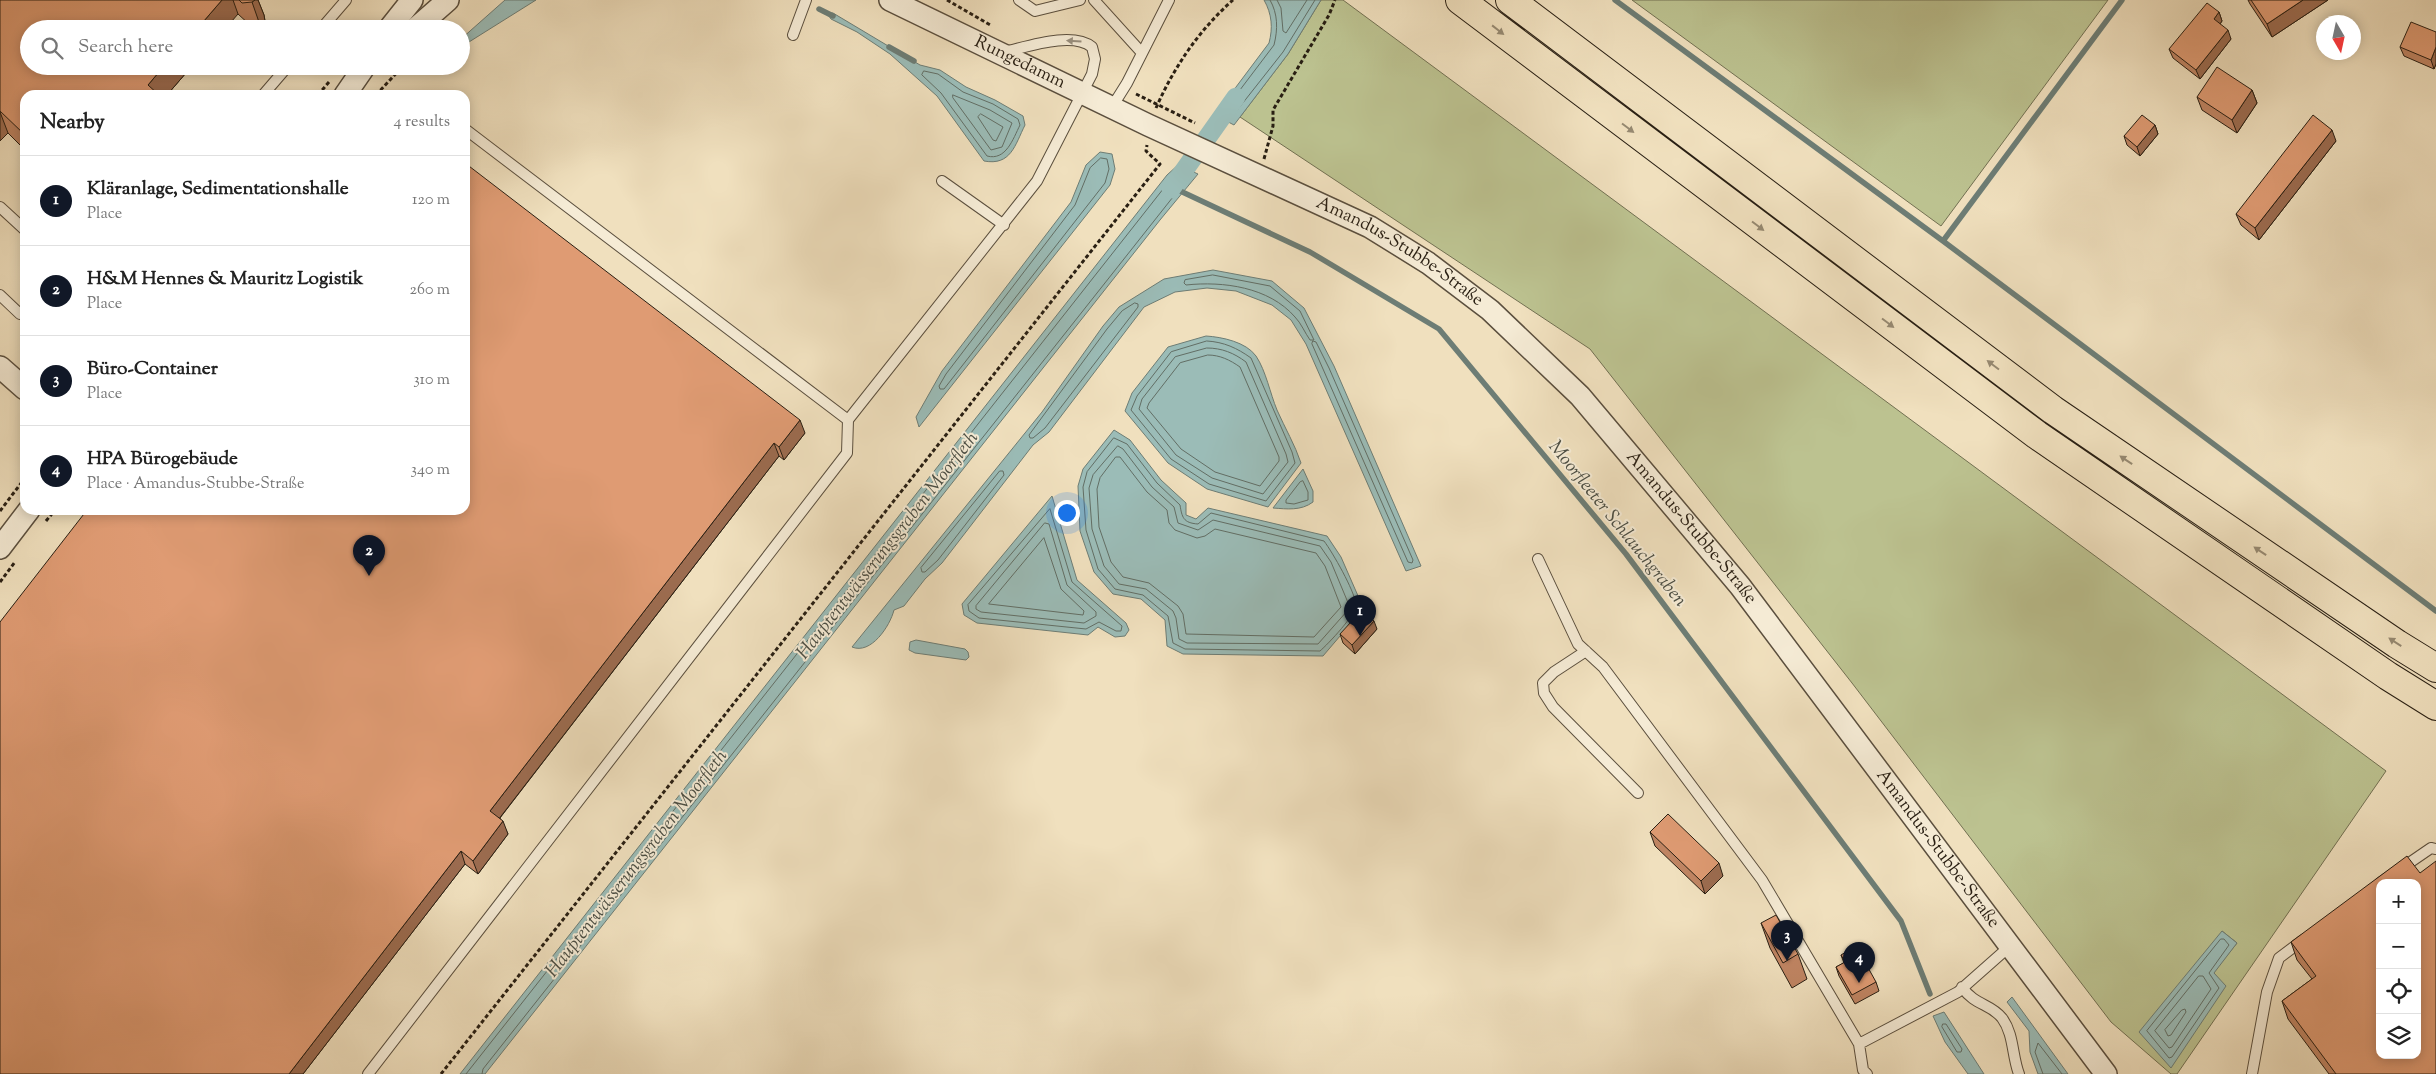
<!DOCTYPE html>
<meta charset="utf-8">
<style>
:root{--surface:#fff;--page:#f6f6f6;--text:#222;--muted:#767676;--line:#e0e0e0;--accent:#111827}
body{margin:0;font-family:"Sorts Mill Goudy",serif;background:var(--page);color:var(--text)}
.controls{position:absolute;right:15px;bottom:15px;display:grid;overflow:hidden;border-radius:10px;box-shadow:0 2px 12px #0003}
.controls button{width:45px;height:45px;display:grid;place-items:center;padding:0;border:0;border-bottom:1px solid var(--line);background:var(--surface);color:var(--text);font:25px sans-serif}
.compass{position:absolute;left:2316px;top:15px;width:45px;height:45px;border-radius:50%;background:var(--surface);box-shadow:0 2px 12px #0003;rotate:171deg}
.you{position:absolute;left:1066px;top:512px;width:18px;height:18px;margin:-12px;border:4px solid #fff;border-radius:50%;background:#1a73e8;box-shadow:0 0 0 8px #1a73e833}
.badge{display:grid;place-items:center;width:32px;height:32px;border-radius:50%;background:var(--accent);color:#fff;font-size:16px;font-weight:700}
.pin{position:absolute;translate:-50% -41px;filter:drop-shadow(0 1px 2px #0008)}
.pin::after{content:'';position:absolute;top:26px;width:18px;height:15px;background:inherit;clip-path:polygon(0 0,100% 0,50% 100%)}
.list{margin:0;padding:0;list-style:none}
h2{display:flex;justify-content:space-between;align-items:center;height:65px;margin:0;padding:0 20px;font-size:21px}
h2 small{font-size:16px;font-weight:400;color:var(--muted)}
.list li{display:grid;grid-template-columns:32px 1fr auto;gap:15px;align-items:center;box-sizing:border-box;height:90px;padding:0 20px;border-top:1px solid var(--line)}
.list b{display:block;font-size:19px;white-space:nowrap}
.list p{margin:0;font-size:16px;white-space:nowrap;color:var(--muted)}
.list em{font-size:16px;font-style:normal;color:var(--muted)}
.icon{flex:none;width:28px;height:28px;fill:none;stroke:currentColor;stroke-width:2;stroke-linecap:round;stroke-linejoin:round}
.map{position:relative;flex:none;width:2436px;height:1074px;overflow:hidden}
.search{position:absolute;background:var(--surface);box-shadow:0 2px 12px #0003;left:20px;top:20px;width:450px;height:55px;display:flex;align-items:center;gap:12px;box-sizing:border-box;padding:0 18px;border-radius:28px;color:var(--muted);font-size:19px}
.panel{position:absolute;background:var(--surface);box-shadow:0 2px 12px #0003;left:20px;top:90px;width:450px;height:425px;border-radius:15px}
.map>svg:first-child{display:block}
.green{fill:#bcc290;stroke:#727052;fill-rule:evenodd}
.water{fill:#9bbcb7;stroke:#6d7d75}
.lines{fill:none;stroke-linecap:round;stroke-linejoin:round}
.shore{stroke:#626e65;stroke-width:1}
.stream{stroke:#6d7d75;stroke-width:5.5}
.canal{stroke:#9bbcb7;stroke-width:19}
.service-casing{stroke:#5b4f3e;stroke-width:12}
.minor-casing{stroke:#5b4f3e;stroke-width:24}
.motorway-casing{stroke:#291f13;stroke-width:30}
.path{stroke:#291f13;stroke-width:3;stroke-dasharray:4 2.5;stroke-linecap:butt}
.service{stroke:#f5ebd5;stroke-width:10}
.minor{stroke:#f5ebd5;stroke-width:21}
.motorway{stroke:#f0e0be;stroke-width:28}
.wall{fill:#c08563;stroke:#291f13}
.shaded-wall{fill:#9c6c50;stroke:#291f13}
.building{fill:#df9b73;stroke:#291f13;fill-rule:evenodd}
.oneway{fill:#968971}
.oneway2{fill:#998f7e}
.labels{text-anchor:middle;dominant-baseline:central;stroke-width:4;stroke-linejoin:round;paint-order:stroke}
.street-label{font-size:18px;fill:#291f13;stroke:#f5ebd5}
.water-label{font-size:19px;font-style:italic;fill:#4b4e44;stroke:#f5ebd5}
</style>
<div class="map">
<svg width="2436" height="1074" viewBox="0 0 2436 1074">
<rect width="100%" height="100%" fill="#f0e0be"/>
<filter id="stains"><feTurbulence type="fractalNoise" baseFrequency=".004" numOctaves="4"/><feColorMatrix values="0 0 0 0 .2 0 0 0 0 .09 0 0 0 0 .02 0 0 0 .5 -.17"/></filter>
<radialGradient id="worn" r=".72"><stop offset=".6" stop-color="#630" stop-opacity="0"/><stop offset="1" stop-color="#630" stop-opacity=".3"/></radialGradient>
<!-- green -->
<path class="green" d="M1321 0H1343L2386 771 2177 1074H2171L2111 1022 1852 683 1590 349 1240 117 1288 54ZM2222 931 2237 943 2213 973Z
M1632 0H2108L1941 226Z"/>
<!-- water -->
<path class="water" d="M505 0H536L461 47V39Z
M1264 0H1321L1288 54 1234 125 1215 115 1269 43C1273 28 1272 14 1264 0Z
M827 13H833L920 65 940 70 966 87 995 100 1023 116 1025 125C1015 145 1011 166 984 161L937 96 890 54 857 32 831 19Z
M1100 152 1112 154 1115 169 1110 185 919 427 916 417 942 371 1071 202 1086 165Z
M1178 165 1198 174 1160 220 485 1074H460L1167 175Z
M1213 270 1272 281 1304 308 1334 366 1421 566 1406 571 1306 344 1291 320 1272 305 1236 291 1207 288 1175 292 1144 307 1049 432 1033 445 942 563 925 579 904 606 894 610C890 626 871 655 852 647L1042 412 1103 326 1119 307 1164 279Z
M1206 336C1222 337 1246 342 1256 356 1266 371 1270 393 1277 410 1285 428 1295 445 1301 463L1268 507 1207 489 1168 463 1125 411 1132 393 1168 347Z
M1114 430 1130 440 1161 480 1186 503V515L1196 519 1208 508 1327 536 1341 557 1362 605 1358 615 1323 656 1183 654 1167 646 1165 620 1141 599 1113 594 1094 572 1080 531 1078 486 1083 469Z
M1303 469 1313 491V502C1301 511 1287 509 1273 508Z
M1052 496 1077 580 1126 623 1129 630 1125 636 1115 637 1098 627 1088 635 977 623 964 615 962 604Z
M916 640 965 649 968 652 969 657 966 660 915 653 909 650 910 642Z
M2222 931 2237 943 2214 973 2226 986 2171 1068 2139 1032Z
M2012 997 2068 1074H2038L2030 1052 2029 1031 2007 1002Z
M1944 1012 1984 1074H1968L1945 1042 1933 1016Z"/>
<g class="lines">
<!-- shore -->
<path class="shore" d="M1270 0C1278 14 1278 29 1274 45L1224 111V114L1231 118 1283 52 1315 0
M1277 0 1281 8 1283 31 1286 33 1307 0
M924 71 938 74 963 92 993 104 1018 119 1020 125C1013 139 1006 161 987 156L941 93 922 75Z
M953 95 990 110 1012 123 1002 147 991 150 953 98Z
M981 114 1003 127 996 141 993 140 978 117Z
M1101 158 1107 159 1109 169 1105 183 944 389H940L939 386 946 374 1075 205 1090 168Z
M1213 275 1270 286 1300 311 1314 340H1310C1305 333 1301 323 1295 317 1269 287 1223 281 1186 285L1184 283 1185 280Z
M1135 303 1138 304V307L1045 428 1033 438H1030L1029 435 1107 329 1122 311Z
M1207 341C1224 342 1237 348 1251 358L1292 452 1295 463 1266 501 1209 484 1171 459 1131 410 1137 396 1171 352Z
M1313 341 1316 342 1329 368 1413 560 1412 563 1408 562 1312 344Z
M1207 348C1222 348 1234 353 1246 362L1286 454 1288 462 1263 494 1212 478 1176 455 1139 409 1142 399 1175 357Z
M1208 355C1220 355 1230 360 1240 367L1279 457V461L1260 486 1215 472 1181 449 1147 408 1149 403 1180 363Z
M1114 438 1127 444 1157 483 1180 505C1182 517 1183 523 1198 524L1211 513 1324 541C1333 553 1354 590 1356 604 1357 614 1328 644 1320 651L1185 649 1173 643 1168 616 1143 595 1115 589 1098 569 1086 530 1083 487 1087 472Z
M1118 446 1123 449 1152 487 1174 507 1178 523 1198 530 1213 520 1320 546 1331 562 1349 605 1348 610 1318 644 1187 643 1179 639 1176 618 1173 611 1146 589 1119 584 1104 566 1092 529 1089 488 1093 475Z
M1116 457H1120L1147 492 1167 510 1169 523 1175 530 1197 538 1205 536 1215 529 1316 553 1325 566 1341 607 1314 637 1186 634 1183 614 1178 606 1149 583 1123 577 1111 562 1099 527 1097 489 1100 478Z
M1000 471H1003L1004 475 938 560 925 572H922L921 568Z
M1303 481 1308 492V500L1294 504 1286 503V500L1300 482Z
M1050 509 1072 582 1122 626 1121 631H1116L1099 622 1086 629 979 618 969 611 968 605Z
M1045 523 1049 524 1067 585 1096 612V616L1084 623 981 612 976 609V606Z
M1044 538 1061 589 1084 611 1083 615 989 604Z
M2221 939H2224L2229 945 2209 973 2219 988 2172 1057 2169 1058 2147 1031Z
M2199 976H2203L2211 989 2172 1047 2169 1048 2155 1031Z
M2182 1010 2185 1009 2186 1012 2171 1035 2168 1036 2165 1030Z
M1943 1024H1946L1962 1049 1961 1052H1957L1942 1027Z
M466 1074 1171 179 1179 171 1188 175V178L483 1069 482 1074
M2043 1074 2035 1052 2038 1043 2062 1074"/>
<!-- stream -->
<path class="stream" d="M1615 0 1943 241 2436 611
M819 9 833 16
M889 47 914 61
M1176 189 1310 252 1439 329 1626 554 1901 921 1930 994
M1943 241 2122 0"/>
<!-- canal -->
<path class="canal" d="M1171 189 1236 97"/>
<!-- service casing -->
<g class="service-casing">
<path id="service" d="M1019 0 1035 11 1080 0
M1094 0 1142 53
M321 29 346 0
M793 35 806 0
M263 95 288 66
M1112 107 1127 83 1169 0
M942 181 1004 225
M0 207 25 230
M0 295 20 314 25 312
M848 420 1037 181 1092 74 1095 59 1092 47C1072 31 1027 47 1004 52
M1538 559 1578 644 1603 667 1762 880 1859 1044 1863 1070 1867 1074
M1586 651 1554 672 1543 683 1544 693 1553 707 1638 793
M2380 883 2431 848 2436 849
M1962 987C1975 1006 1990 1003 2002 1018 2014 1034 2012 1056 2019 1074
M1859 1044 1958 992 2010 946
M368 1074 847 453 848 420 465 129
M2252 1074 2267 992 2279 958 2303 940"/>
</g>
<!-- minor casing -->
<g class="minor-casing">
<g id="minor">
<path id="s1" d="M890 0 1148 125 1370 227 1428 263 1490 310 1580 396 1740 586 2106 1074"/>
<path d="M389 29 412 0"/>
<path d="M415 29 448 0"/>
<path d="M345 95 365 66"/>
<path d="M0 367 25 389"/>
<path d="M0 548 29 510"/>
</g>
</g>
<!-- motorway casing -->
<g class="motorway-casing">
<path id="motorway" d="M1460 0 2037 435 2388 676 2436 706
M1510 0 2053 410 2397 644 2436 668"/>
</g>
<!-- path -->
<path class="path" d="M947 0 992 26
M1136 94 1195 123
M318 95 329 82
M376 95 403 66
M1156 108C1174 67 1199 30 1233 0
M1264 159 1273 126V110L1329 15 1335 0
M0 511 25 478
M46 521 55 510
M0 582 15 562
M441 1074 1160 164 1146 151 1147 145"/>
<!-- service -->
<use href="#service" class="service"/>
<!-- minor -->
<use href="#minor" class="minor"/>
<!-- motorway -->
<use href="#motorway" class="motorway"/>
</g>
<!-- wall -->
<path class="wall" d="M0 0H258L264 15 265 21 260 25H250L238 14 29 66H192L167 95H25V150L8 133 0 141Z
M2248 0H2328L2272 37 2250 4Z
M2219 12 2222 21 2220 24 2231 39 2200 79 2173 58 2169 49Z
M2436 32V64L2434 69 2404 56 2400 47Z
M2252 90 2257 103 2237 133 2202 110 2197 97Z
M2155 125 2158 134 2140 156 2127 145 2124 136Z
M2336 141 2259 240 2241 225 2236 214Z
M805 433 784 460 779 456 500 818 508 834 478 874 465 864 303 1074H0V622Z
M1377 629 1355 654 1343 643 1340 634Z
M1650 832 1723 876 1705 894 1655 846Z
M2420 873 2436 1074H2329L2288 1019 2282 1001 2312 979 2297 960 2291 942Z
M1761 923 1798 954 1807 979 1792 988 1770 948Z
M1841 955 1876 982 1879 991 1855 1004 1839 976 1836 967 1844 963Z"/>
<!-- shaded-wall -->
<path class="shaded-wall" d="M222 0H233L238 14 225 29H197Z
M255 0H258L264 15 265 21 260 25 252 2Z
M2303 0H2328L2272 37 2267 24Z
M2219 12 2222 21 2217 28 2214 19Z
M2228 30 2231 39 2200 79 2196 70Z
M2436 47V64L2434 69 2431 60Z
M164 66H192L167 95H151L148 85Z
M2252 90 2257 103 2237 133 2232 120Z
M0 112 8 133 0 141Z
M2155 125 2158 134 2140 156 2137 147Z
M2332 130 2336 141 2259 240 2255 228Z
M800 420 805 433 784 460 779 447Z
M774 443 779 456 495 824 490 811Z
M1374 621 1377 629 1355 654 1352 645Z
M503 821 508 834 478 874 473 861Z
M461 851 465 864 303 1074H289Z
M1719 863 1723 876 1705 894 1701 881Z"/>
<!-- building -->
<path class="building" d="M0 0H222L197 29H29V66H164L148 85 159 95H25V135L0 111Z
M239 0H255L252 2 242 3Z
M2251 0H2303L2267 24Z
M2207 3 2219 12 2214 19 2228 30 2196 70 2169 49Z
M2411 22 2436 32V47L2431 60 2400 47Z
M2217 67 2252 90 2232 120 2197 97Z
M2142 115 2155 125 2137 147 2124 136Z
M2313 115 2332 130 2255 228 2236 214Z
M465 163 800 420 779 447 774 443 490 811 503 821 473 861 461 851 289 1074H0V622L87 510H465Z
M1362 610 1374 621 1352 645 1340 634Z
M1668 814 1719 863 1701 881 1650 832Z
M2407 856 2420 873 2436 861V1074H2336L2282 1001 2316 976 2291 942ZM2380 883H2417V1055H2380Z
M1776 915 1798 954 1783 963 1761 923Z
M1856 946 1876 982 1852 995 1836 967 1845 962 1841 955Z"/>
<!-- one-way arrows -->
<defs><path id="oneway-solid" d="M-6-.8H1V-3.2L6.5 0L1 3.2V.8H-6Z" transform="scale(1.25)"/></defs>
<g class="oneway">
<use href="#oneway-solid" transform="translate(1498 30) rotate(38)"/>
<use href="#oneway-solid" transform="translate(1628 128) rotate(37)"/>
<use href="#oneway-solid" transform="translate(1758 226) rotate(37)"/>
<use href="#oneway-solid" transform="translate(1888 323) rotate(37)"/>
<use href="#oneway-solid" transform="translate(1993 365) rotate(-143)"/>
<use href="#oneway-solid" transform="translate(2126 460) rotate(-146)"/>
<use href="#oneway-solid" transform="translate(2260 551) rotate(-146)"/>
<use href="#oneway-solid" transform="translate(2395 642) rotate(-147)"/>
</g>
<use class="oneway2" href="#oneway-solid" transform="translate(1074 41) rotate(-176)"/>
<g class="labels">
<!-- street labels -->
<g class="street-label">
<text stroke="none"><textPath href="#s1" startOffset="144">Rungedamm</textPath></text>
<text stroke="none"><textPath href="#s1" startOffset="569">Amandus-Stubbe-Straße</textPath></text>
<text stroke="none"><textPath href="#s1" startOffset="974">Amandus-Stubbe-Straße</textPath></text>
<text stroke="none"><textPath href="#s1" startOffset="1379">Amandus-Stubbe-Straße</textPath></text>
</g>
<!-- water labels -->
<g class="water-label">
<text transform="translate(1617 524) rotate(51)">Moorfleeter Schlauchgraben</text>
<text transform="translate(888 546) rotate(-52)">Hauptentwässerungsgraben Moorfleth</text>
<text transform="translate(637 864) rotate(-52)">Hauptentwässerungsgraben Moorfleth</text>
</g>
</g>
<rect width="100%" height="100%" filter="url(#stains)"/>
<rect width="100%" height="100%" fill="url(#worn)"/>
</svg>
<div class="controls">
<button>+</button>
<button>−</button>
<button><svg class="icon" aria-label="locate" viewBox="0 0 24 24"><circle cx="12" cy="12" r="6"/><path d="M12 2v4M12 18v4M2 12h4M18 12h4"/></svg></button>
<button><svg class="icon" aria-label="layers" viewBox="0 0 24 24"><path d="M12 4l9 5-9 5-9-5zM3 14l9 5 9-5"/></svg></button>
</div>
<svg class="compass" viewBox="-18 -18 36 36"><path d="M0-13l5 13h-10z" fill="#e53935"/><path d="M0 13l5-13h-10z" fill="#767676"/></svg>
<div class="you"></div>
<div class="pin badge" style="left:1360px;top:636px">1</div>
<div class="pin badge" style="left:369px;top:576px">2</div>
<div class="pin badge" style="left:1787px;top:961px">3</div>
<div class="pin badge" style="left:1859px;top:983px">4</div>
<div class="search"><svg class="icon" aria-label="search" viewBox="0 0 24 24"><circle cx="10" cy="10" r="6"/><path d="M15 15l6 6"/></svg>Search here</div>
<section class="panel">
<h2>Nearby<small>4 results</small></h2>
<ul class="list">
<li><span class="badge">1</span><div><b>Kläranlage, Sedimentationshalle</b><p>Place</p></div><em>120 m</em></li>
<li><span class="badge">2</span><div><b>H&amp;M Hennes &amp; Mauritz Logistik</b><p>Place</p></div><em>260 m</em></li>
<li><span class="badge">3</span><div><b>Büro-Container</b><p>Place</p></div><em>310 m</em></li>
<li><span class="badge">4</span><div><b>HPA Bürogebäude</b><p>Place · Amandus-Stubbe-Straße</p></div><em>340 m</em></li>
</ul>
</section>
</div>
